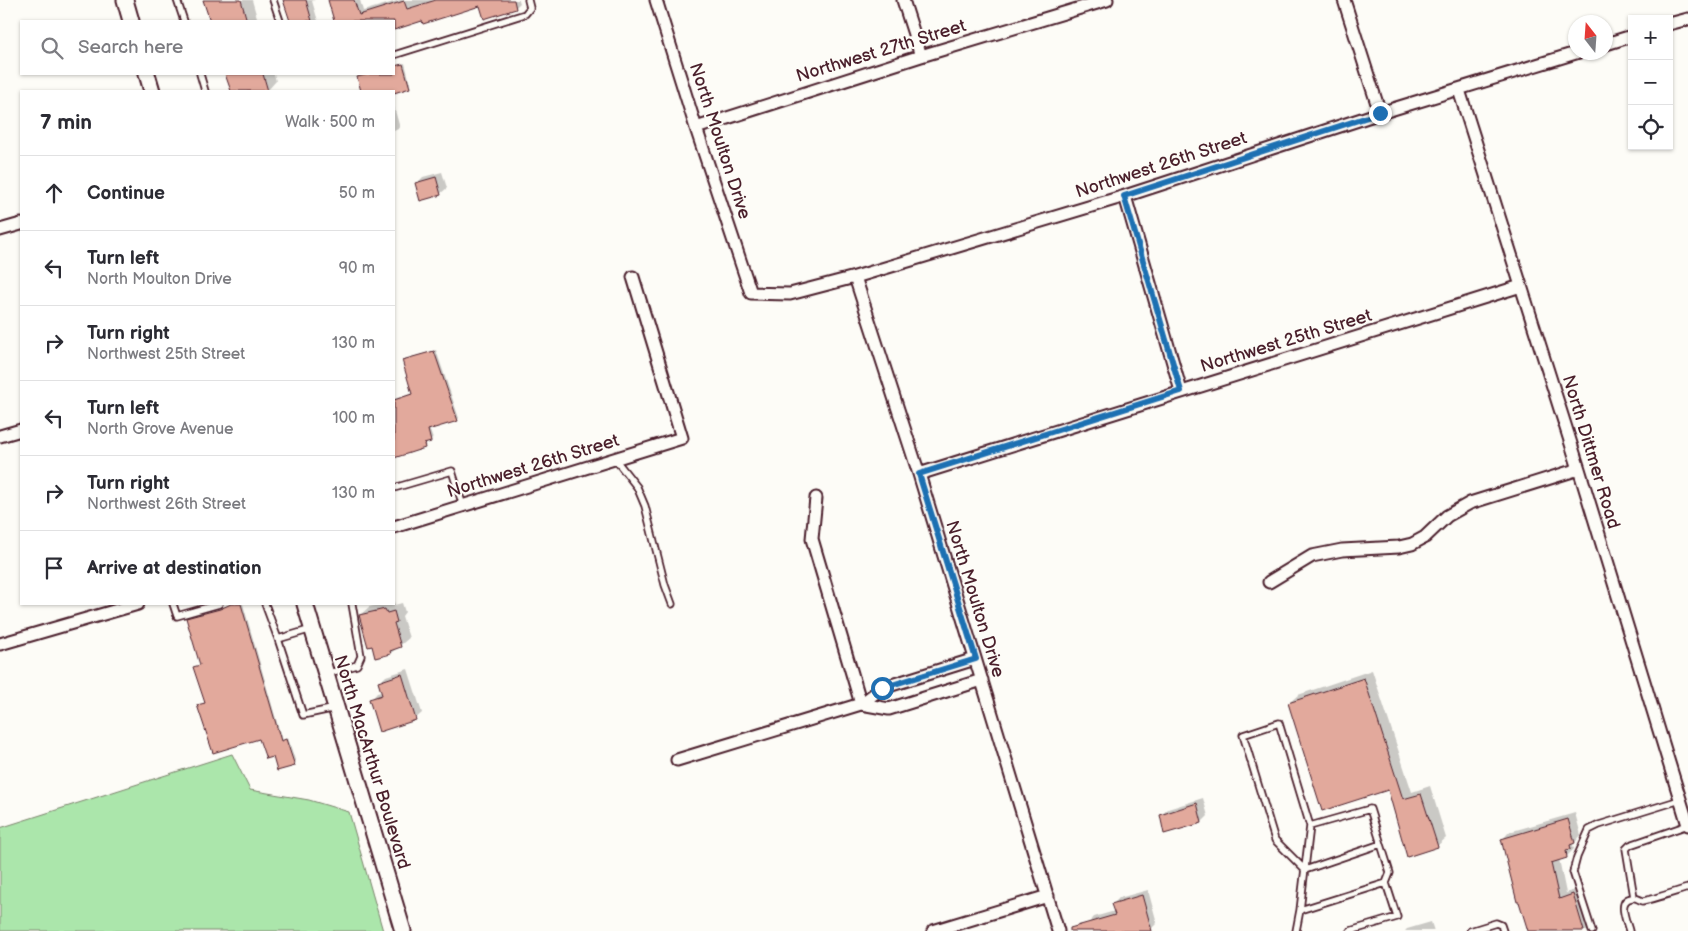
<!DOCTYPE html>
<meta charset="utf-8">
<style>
:root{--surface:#fff;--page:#f2f2f3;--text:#2b2b33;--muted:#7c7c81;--line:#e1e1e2}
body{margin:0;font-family:"Balsamiq Sans",sans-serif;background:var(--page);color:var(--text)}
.controls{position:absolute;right:15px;top:15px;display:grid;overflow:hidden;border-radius:0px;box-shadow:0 1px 4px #0004}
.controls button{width:45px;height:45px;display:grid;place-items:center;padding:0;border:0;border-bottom:1px solid var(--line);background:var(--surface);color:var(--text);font:25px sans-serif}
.compass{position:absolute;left:1568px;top:15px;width:45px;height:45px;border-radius:50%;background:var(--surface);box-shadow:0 1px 4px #0004;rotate:343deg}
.stop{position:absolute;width:15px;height:15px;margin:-11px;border:4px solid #1f6fb2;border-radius:50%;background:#fff}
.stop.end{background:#1f6fb2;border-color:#fff;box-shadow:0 1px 5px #0008}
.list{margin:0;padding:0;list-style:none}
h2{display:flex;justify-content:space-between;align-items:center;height:65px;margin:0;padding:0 20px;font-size:21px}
h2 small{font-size:16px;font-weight:400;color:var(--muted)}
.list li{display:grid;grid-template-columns:32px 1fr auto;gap:15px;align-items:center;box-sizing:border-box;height:75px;padding:0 20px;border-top:1px solid var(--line)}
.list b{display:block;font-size:19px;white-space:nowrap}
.list p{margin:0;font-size:16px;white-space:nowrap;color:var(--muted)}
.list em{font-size:16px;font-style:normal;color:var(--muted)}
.icon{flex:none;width:28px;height:28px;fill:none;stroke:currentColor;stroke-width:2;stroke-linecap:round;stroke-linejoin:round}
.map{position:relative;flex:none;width:1688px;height:931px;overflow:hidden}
.search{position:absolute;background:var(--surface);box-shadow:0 1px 4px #0004;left:20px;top:20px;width:375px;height:55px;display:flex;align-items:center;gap:12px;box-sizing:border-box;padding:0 18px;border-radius:0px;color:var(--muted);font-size:19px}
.panel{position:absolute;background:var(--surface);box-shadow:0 1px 4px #0004;left:20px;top:90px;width:375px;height:515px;border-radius:0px}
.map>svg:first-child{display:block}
.green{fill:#abe6ab;stroke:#7a826b}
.shadow{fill:#0003}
.building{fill:#e2a99c;stroke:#4a1f2b}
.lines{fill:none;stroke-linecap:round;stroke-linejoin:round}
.lane-casing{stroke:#4a1f2b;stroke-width:9}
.street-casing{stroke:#4a1f2b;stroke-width:15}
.secondary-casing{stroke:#4a1f2b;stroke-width:19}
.lane{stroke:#fdfcf7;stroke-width:5.5}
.street{stroke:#fdfcf7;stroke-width:11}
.secondary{stroke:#fdfcf7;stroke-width:15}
.route{stroke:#1f6fb2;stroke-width:6}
.labels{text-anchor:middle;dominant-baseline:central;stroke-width:4;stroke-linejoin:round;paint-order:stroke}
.street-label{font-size:18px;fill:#4a1f2b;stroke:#fdfcf7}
</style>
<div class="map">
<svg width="1688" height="931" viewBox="0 0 1688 931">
<rect width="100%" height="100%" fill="#fdfcf7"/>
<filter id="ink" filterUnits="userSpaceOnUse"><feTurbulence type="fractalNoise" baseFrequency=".02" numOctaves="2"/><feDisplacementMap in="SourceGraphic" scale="10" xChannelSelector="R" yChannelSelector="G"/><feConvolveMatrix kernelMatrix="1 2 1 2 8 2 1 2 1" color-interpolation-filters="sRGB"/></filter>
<g filter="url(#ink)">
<!-- green -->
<path class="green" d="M232 754 250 790 309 800 349 812 383 931H0V828Z"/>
<!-- shadow -->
<path class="shadow" d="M205 0H252L258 21H211Z
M284 0H315L312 1 318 21H291Z
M329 0H360L363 11 400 0H519L520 3 516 7 485 17 481 5 394 29V21H336Z
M405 63 411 86 410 87 394 92 362 91 358 78 360 76 368 74H394V66Z
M227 74H274L276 81 268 90 262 91H232Z
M394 107 400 128 394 131Z
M442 172 447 188 440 194 417 183 423 177Z
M436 350 459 418 457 420 429 428 433 439 425 442 426 445 424 447 394 456V399L413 393 404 361 406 359Z
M394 601 395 605 402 603 405 612 402 616 409 638 391 653 376 657 360 615 369 607 382 604H394Z
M230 604H243L282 740 288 738 296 763 294 765 260 737 199 705 206 702 195 667 201 664 188 619Z
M408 669 422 713 415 719 371 700 377 693 382 692 380 682 386 676Z
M1372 670 1412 792 1430 786 1446 838 1437 846 1388 789 1289 703 1298 695Z
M1203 798 1208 816 1202 822 1161 815 1168 809Z
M1575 813 1581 835 1573 845 1574 849 1566 857 1559 859 1566 893 1580 888 1594 931H1529L1502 840 1509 832Z
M1148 890 1157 923 1151 929 1143 931H1090L1088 924 1094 917 1115 911 1113 904 1119 898Z
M1431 922 1434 931H1405L1407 929Z"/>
<!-- building -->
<path class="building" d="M203 0H241L247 21H210Z
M283 0H306L312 21H290Z
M328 0H354L359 15 404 1 407 9 436 0H514L516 9 484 19 480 6 423 24 422 21 394 30V21H334Z
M403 64 410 88 394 93V91H361L357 77 369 74H394V66Z
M225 74H263L268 91H231Z
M436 177 441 195 420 201 415 183Z
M434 351 458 421 428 430 431 442 424 444 425 448 394 458V400L412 394 402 360Z
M231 604H241L281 741 286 739 295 766 277 771 273 757 266 759 259 739 213 753 197 705 205 703 193 667 200 665 186 618 220 609Z
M385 609 387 613 394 611 397 622 394 623 401 647 390 651 391 654 375 658 372 646 368 647 359 615Z
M402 674 416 720 379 732 369 699 382 695 378 682Z
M1364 678 1403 799 1421 794 1438 847 1407 857 1388 790 1322 811 1288 703Z
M1197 803 1202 823 1164 834 1160 815Z
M1568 819 1575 843 1570 845 1571 849 1566 850 1567 858 1551 863 1559 899 1573 894 1584 931H1528L1519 902H1517L1501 839Z
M1142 895 1152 931H1070V928L1115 915 1111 904Z"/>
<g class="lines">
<!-- lane casing -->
<g class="lane-casing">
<path id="lane" d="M177 0 184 21
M273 0 280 21
M394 55 525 14 530 8 528 0
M200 74 205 91
M615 459 637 487 645 506 665 585 672 604
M394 488 452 471 463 506
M173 604 177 616 219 604
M265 604 278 639
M312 629 278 639 303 715 336 708
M326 674 357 665 361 656 352 604
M1310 826 1279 723 1243 735 1275 840 1305 870 1381 844
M1634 897 1626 849 1630 845 1688 825
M1300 910 1310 826 1370 809 1390 873 1386 883
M1296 931 1300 910 1386 883 1397 917 1350 931
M1470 931 1496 923 1501 925 1503 931
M1592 931 1573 872 1577 857 1589 830 1599 825 1680 800
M1629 931C1627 922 1616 900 1632 898 1636 897 1639 900 1643 901 1647 901 1681 890 1688 888"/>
</g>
<!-- street casing -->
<g class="street-casing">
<path id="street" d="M656 0 696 128 751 293 790 294 855 277 1125 196 1380 113 1579 52
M903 0 921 56
M1344 0 1380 113
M1669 24 1688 19
M1606 44 1632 36
M1459 90 1579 469 1688 825
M696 128 921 56 1107 0
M1125 196 1181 391
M0 230 21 224
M855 277 919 474 1058 931
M0 436 21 430
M919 474 1521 286
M816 498 812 539 861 704
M394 527 682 438 633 277
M1269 582 1312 556 1342 550 1399 547 1412 544 1425 537 1447 516 1470 503 1579 469
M0 644 138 604
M861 704 889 709 982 680
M677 760 861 704 882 688 975 659
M933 931 1048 896"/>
</g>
<!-- secondary casing -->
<g class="secondary-casing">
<path id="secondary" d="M125 0 131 21
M147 74 152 91
M305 604 403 931"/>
</g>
<!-- lane -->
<use href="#lane" class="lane"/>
<!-- street -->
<use href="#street" class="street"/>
<!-- secondary -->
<use href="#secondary" class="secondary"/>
</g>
</g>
<g class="lines" filter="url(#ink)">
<!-- route -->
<path class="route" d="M882 688 976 659 919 474 1181 391 1124 196 1380 113"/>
</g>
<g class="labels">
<!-- street labels -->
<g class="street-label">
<text transform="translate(881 51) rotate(-17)">Northwest 27th Street</text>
<text transform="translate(720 141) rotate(72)">North Moulton Drive</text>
<text transform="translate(1161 165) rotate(-18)">Northwest 26th Street</text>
<text transform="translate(1286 341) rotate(-17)">Northwest 25th Street</text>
<text transform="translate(1591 452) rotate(73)">North Dittmer Road</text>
<text transform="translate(533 466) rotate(-17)">Northwest 26th Street</text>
<text transform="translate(975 599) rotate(73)">North Moulton Drive</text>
<text transform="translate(372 762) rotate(73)">North MacArthur Boulevard</text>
</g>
</g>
</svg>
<div class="controls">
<button>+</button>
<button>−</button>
<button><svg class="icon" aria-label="locate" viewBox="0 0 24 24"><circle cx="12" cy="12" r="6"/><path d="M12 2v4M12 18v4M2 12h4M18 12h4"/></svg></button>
</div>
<svg class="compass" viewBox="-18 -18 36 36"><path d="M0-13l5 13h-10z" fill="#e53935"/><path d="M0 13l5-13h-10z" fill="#7c7c81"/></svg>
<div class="stop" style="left:882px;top:688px"></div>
<div class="stop end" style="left:1380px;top:113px"></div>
<div class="search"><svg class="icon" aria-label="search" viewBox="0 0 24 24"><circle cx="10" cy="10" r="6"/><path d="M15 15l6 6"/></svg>Search here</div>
<section class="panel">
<h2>7 min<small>Walk · 500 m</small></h2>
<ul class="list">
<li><svg class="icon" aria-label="ahead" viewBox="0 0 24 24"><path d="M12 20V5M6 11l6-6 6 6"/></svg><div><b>Continue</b></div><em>50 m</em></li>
<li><svg class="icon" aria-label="left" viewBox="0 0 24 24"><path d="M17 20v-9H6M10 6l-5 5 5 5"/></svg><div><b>Turn left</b><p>North Moulton Drive</p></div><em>90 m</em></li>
<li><svg class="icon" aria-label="right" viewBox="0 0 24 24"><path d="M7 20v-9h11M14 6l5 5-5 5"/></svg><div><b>Turn right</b><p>Northwest 25th Street</p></div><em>130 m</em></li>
<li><svg class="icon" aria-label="left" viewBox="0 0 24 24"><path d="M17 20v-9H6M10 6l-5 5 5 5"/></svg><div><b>Turn left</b><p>North Grove Avenue</p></div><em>100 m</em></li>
<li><svg class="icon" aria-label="right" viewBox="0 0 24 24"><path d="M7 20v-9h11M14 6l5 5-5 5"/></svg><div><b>Turn right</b><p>Northwest 26th Street</p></div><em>130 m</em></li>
<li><svg class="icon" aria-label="arrive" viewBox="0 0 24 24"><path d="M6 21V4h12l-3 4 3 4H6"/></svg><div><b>Arrive at destination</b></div></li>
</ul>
</section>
</div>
